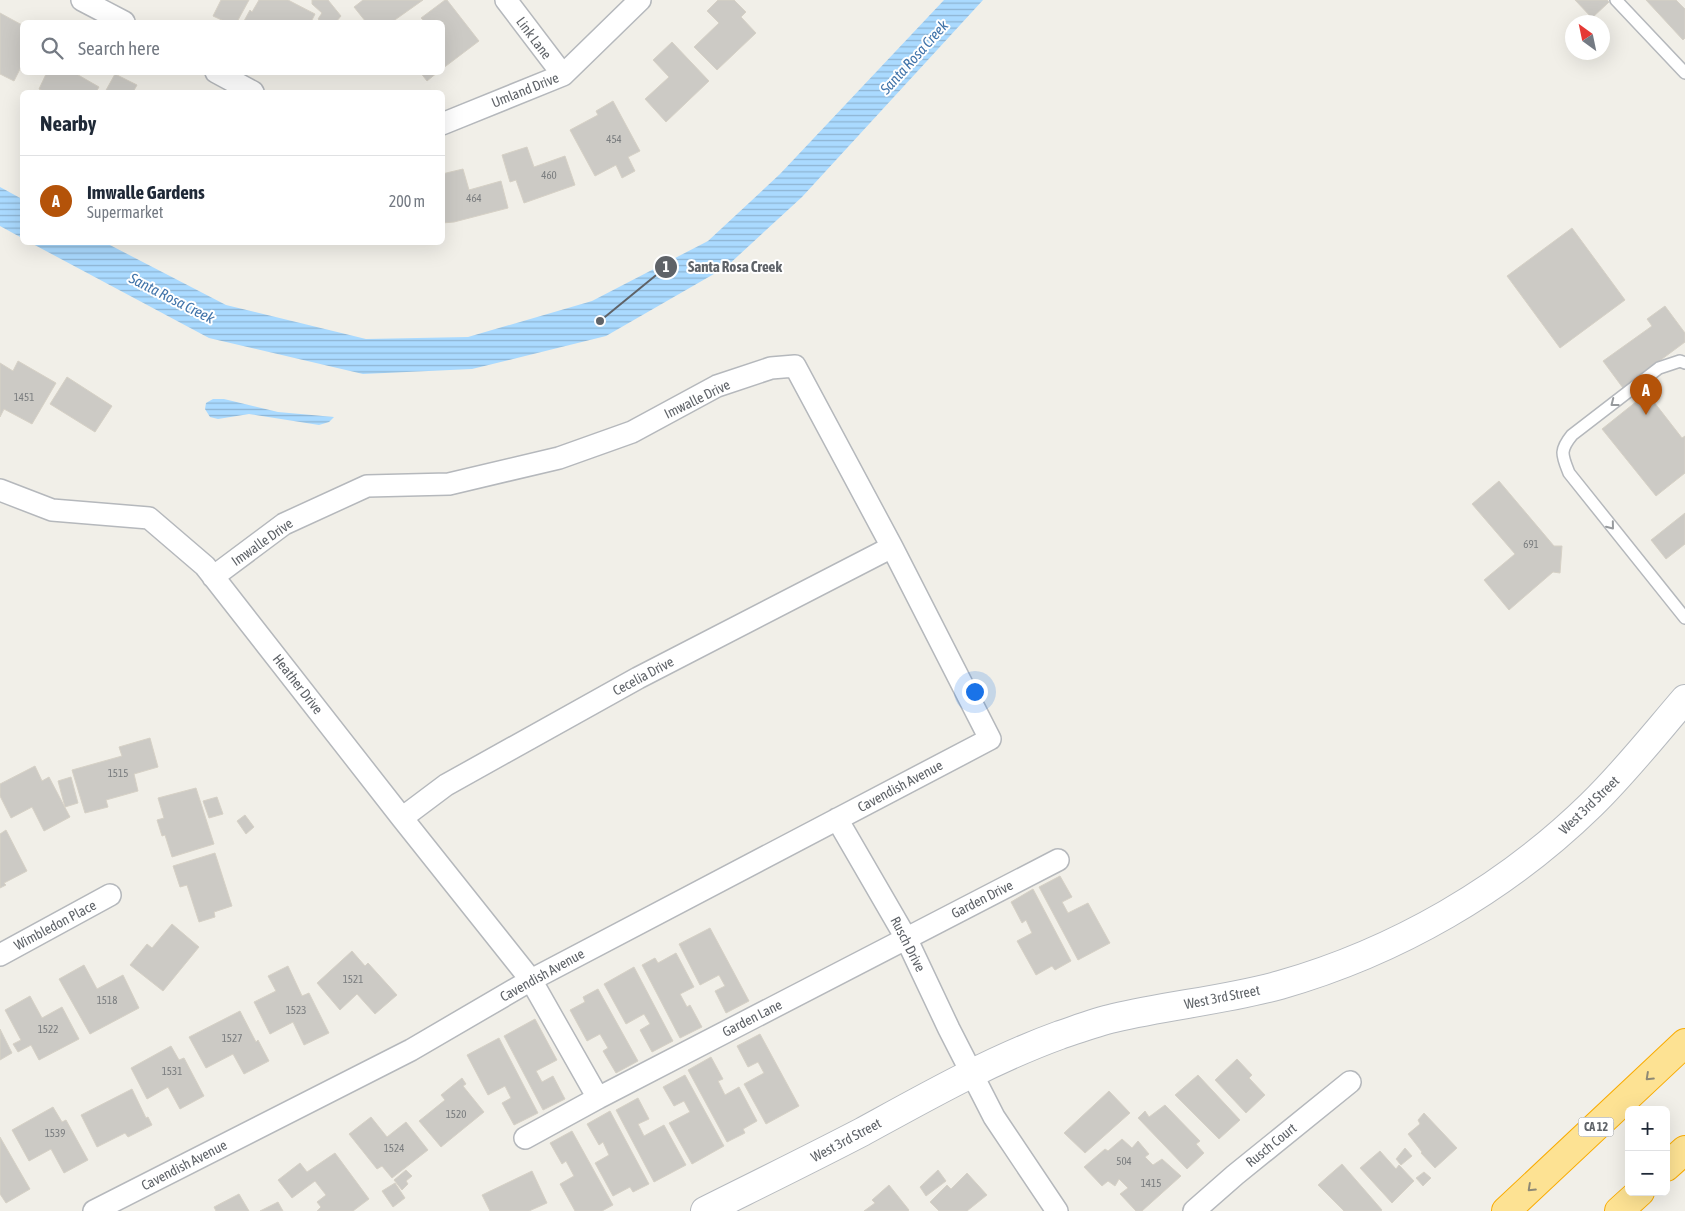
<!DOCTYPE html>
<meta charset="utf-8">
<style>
:root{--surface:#fff;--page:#f2f2f3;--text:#1f2937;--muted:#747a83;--line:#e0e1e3;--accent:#b45309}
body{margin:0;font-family:"Asap Condensed",sans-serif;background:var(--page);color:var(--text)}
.controls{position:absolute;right:15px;bottom:15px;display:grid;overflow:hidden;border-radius:8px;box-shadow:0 5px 20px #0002}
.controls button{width:45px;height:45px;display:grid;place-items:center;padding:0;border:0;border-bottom:1px solid var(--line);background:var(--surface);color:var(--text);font:25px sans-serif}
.compass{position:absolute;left:1565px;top:15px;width:45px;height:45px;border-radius:50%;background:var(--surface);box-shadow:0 5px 20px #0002;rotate:327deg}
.you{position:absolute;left:974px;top:691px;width:18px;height:18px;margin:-12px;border:4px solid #fff;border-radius:50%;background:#1a73e8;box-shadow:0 0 0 8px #1a73e833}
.badge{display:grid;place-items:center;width:32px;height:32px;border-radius:50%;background:var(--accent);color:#fff;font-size:16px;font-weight:700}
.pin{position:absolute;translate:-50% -41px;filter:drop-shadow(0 1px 2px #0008)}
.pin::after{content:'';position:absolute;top:26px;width:18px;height:15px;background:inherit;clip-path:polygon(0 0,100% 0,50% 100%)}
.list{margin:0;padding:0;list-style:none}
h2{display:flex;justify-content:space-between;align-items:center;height:65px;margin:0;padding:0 20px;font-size:21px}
h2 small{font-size:16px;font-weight:400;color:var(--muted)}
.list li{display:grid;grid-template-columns:32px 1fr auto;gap:15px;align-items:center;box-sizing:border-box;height:90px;padding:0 20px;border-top:1px solid var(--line)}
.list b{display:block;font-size:19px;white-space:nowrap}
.list p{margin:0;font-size:16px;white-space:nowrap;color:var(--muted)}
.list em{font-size:16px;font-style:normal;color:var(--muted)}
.icon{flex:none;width:28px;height:28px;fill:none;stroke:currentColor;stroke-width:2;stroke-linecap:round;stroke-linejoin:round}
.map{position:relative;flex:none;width:1685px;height:1211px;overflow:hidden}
.search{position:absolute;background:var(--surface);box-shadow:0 5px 20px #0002;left:20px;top:20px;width:425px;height:55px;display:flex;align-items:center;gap:12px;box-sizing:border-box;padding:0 18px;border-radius:8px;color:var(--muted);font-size:19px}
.panel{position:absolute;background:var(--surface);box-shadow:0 5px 20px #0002;left:20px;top:90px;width:425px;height:155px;border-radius:8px}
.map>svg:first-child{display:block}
.water{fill:url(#water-rules)}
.building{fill:#cccac5;stroke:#d6d1c6}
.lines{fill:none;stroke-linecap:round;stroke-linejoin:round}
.service-casing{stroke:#b5b8bc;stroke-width:14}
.minor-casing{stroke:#b5b8bc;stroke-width:24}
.secondary-casing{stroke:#b6babf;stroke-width:30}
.motorway-casing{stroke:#f9ab00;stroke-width:30}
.service{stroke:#fff;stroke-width:11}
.minor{stroke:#fff;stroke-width:21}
.secondary{stroke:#fff;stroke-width:28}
.motorway{stroke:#fde293;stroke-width:28}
.oneway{stroke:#979a9d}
.oneway2{stroke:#8e8975}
.labels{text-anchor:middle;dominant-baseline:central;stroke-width:4;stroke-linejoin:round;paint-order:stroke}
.number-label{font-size:11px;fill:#7a7d7f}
.shield{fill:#fff;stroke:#8f9295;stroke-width:1}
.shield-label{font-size:12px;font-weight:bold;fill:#5f6368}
.street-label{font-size:14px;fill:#5f6368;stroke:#fff}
.water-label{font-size:15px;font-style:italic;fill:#4174aa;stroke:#fff}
.leader{fill:none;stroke:#5f6368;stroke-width:2}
.callout-dot{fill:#5f6368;stroke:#fff;stroke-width:2}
.mark-label{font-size:15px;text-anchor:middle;font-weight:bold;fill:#fff}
.callout-label{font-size:15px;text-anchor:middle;font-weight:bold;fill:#5f6368;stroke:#fff;stroke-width:4;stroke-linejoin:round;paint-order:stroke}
</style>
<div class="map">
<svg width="1685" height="1211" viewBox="0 0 1685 1211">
<defs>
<pattern id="water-rules" width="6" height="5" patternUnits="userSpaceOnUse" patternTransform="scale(1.25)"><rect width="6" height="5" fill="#aadaff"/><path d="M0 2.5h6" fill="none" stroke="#8eb4d2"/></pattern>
</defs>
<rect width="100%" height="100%" fill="#f1efe8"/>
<!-- water -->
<path class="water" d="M944 0H983L802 197 726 267 606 336 472 369 363 374 209 338 31 243H106L226 305 366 339 468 337 592 301 708 241 780 174Z
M0 187 22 199V238L0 226Z
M213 399H224L278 412 334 417 329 422 319 425 249 414 218 419 210 417 205 409 206 403Z"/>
<!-- building -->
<path class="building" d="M221 0H249L237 22H226L213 16Z
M259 0H288L315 14 311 22H247L244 21 250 10 252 12Z
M312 0H328L341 16 336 22H322L318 19 322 13 312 4Z
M363 0H423L392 22H366L354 7Z
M445 0H447L479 41 442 69V22H425L421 18Z
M718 0H734L746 12 741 17 756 33 717 70 694 47 719 23 707 11Z
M1575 0H1607L1609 2 1592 18Z
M1646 0H1676L1685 9V38L1683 40Z
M0 13 22 25V65L14 81 0 74Z
M672 42 709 81 666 122 645 99 669 77 653 60Z
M47 72H73L99 87 96 92H46L39 89Z
M420 72H438L427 81Z
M115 74 137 85 133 92H105Z
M613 101 640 151 628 157 635 171 622 178 616 165 595 176 570 130 598 115 596 111Z
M527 147 534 167 565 156 575 185 524 203 516 180 510 182 502 155Z
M463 169 469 190 501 181 508 208 454 222 442 223V174Z
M1572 228 1625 300 1560 348 1507 276Z
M1665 306 1685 333V342L1623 388 1603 361 1652 326 1647 319Z
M18 361 56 383 32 424 4 409 0 417V363L13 371Z
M67 377 112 406 95 432 50 404Z
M1647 393 1682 438 1685 436V473L1656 496 1602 429Z
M1499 481 1554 546H1562L1560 573 1553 572 1509 610 1484 580 1515 554 1472 504Z
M1685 513V544L1666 559 1651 540Z
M150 738 158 767 134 774 138 791 106 800 108 807 85 813 72 770 122 756 119 747Z
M35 766 42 781 49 777 70 817 44 831 32 807 11 818 0 796V784Z
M71 777 78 803 65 807 58 781Z
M196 788 214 844 172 857 165 835 162 836 157 820 164 818 158 798Z
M217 797 223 814 209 818 203 801Z
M245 815 254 827 246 834 237 821Z
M6 830 27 871 4 883 6 885 0 888V834Z
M215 853 232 906 214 912 215 917 199 922 187 885 180 887 173 866Z
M1060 876 1072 897 1062 902 1068 913 1088 903 1110 943 1078 960 1039 887Z
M1033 889 1071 961 1055 970 1052 966 1036 975 1017 941 1032 933 1026 920 1022 923 1011 902Z
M172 924 199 947 163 991 130 965 147 944 152 948Z
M710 928 749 1001 726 1013 715 991 725 986 719 975 700 985 679 944Z
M352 951 365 966 368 963 397 995 375 1014 357 994 340 1010 317 983Z
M676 953 694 987 680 994 687 1007 690 1005 702 1027 680 1038 642 965 655 958 658 963Z
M84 965 97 989 123 975 139 1008 90 1034 59 979Z
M288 966 302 996 309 993 329 1033 304 1045 293 1022 270 1034 254 1002 276 991 268 976Z
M634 967 673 1041 652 1052 640 1030 650 1024 644 1014 626 1024 604 984Z
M598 989 638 1061 616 1073 603 1051 608 1048 600 1034 587 1041 570 1010 585 1002 583 997Z
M30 996 42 1018 62 1007 79 1039 39 1060 31 1045 18 1052 13 1044 21 1040 5 1010Z
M240 1011 256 1042 258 1040 269 1061 244 1074 233 1054 206 1068 189 1037Z
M535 1019 557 1060 536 1071 542 1082 553 1076 565 1099 543 1110 504 1036Z
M0 1029 12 1053 0 1060Z
M760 1034 799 1106 766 1124 744 1084 764 1073 758 1062 748 1067 737 1046Z
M499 1038 538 1113 514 1125 502 1103 511 1098 505 1086 488 1095 467 1055Z
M171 1046 179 1060 184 1058 204 1096 180 1109 168 1087 147 1099 131 1068Z
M711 1057 723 1079 718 1081 725 1095 739 1087 757 1121 743 1129 745 1133 727 1142 688 1070Z
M1237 1059 1252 1075 1249 1078 1265 1095 1246 1113 1215 1080Z
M685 1075 724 1146 692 1164 669 1123 690 1112 684 1101 674 1106 663 1087Z
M1198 1075 1240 1120 1219 1139 1175 1095Z
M462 1078 466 1084 463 1086 484 1112 441 1147 419 1121 445 1100 441 1095Z
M132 1089 146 1118 148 1117 152 1125 128 1137 125 1133 97 1147 81 1115Z
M1109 1091 1130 1113 1085 1153 1064 1133Z
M638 1098 649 1119 638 1124 644 1136 664 1125 686 1165 654 1182 616 1110Z
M1165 1105 1200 1141 1196 1144 1204 1153 1187 1169 1138 1118 1145 1111 1149 1117Z
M53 1107 62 1122 66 1120 88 1160 64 1173 51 1149 29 1161 12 1130Z
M610 1111 649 1184 633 1192 630 1187 613 1196 595 1163 609 1155 603 1142 599 1145 587 1124Z
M1424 1113 1457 1148 1435 1168 1421 1153 1422 1152 1408 1134 1420 1124 1418 1120Z
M371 1117 387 1137 406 1122 428 1150 392 1178 382 1166 377 1169 349 1134Z
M572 1131 613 1205 602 1211H575L560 1184 574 1176 566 1161 562 1164 550 1143Z
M0 1137 30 1189 6 1203 0 1194Z
M1122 1139 1132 1148 1138 1141 1149 1154 1145 1157 1153 1165 1162 1159 1181 1176 1142 1211H1136L1120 1194 1128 1188 1119 1179 1115 1186 1108 1181 1102 1186 1084 1167 1105 1149 1108 1151Z
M1405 1148 1412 1156 1401 1165 1396 1159Z
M1380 1151 1396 1169 1399 1165 1414 1181 1392 1203 1360 1168Z
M335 1153 369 1199 353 1211H317L321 1207 317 1202 326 1195 315 1181 292 1198 278 1180 300 1163 307 1172Z
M1342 1164 1382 1210 1381 1211H1344L1318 1185Z
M406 1170 412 1176 406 1181 408 1184 402 1190 394 1180Z
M938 1170 946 1181 926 1196 920 1187Z
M532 1171 547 1203 529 1211H490L482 1195Z
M1424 1172 1431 1178 1423 1186 1416 1178Z
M967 1173 987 1195 967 1211H939L930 1202 947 1185 951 1189Z
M395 1183 405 1198 393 1207 382 1191Z
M889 1185 909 1210 908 1211H864L875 1203 872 1200Z
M239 1194 249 1211H216L214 1207Z
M278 1202 283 1211H260Z"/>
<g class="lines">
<!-- service casing -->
<g class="service-casing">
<path id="service" d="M1616 0 1685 73
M1685 363 1680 361 1659 368 1572 435C1559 451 1562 455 1569 473L1685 618"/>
</g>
<!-- minor casing -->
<g class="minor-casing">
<path id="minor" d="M82 0 124 22
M506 0 563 75
M216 72 253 92
M442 124 563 75 640 0
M0 490 52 510 149 518 205 566 402 818 531 980 598 1098
M402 818 446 785 638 678 892 547
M837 819 906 938 949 1029 994 1117 1057 1211
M0 955 110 895
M525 1138 598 1098 1058 860
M94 1211 411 1050 531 980 990 739 892 547 795 366 771 368 717 386 632 432 559 458 449 484 367 486 284 524 213 577
M1194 1211 1235 1175 1350 1082"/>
</g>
<!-- secondary casing -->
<g class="secondary-casing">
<path id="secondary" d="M705 1211C757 1185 810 1159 862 1132 926 1097 991 1060 1060 1035 1078 1029 1096 1022 1114 1018 1169 1005 1226 1000 1280 985 1396 952 1505 889 1591 805 1625 772 1654 735 1685 699"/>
</g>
<!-- motorway casing -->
<g class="motorway-casing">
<path id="motorway" d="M1666 1167 1685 1150
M1506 1211 1685 1043
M1619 1211 1640 1192"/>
</g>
<!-- service -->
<use href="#service" class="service"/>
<!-- minor -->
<use href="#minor" class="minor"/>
<!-- secondary -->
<use href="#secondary" class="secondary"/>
<!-- motorway -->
<use href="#motorway" class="motorway"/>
</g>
<!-- one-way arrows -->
<defs><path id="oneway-chevron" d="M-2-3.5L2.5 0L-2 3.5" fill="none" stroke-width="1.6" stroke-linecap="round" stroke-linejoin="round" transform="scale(1.25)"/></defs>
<g class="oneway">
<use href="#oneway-chevron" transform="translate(1614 403) rotate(142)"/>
<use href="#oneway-chevron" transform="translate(1611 526) rotate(51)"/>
</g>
<g class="oneway2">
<use href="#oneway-chevron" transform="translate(1649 1077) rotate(137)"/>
<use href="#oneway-chevron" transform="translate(1531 1188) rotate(137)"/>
</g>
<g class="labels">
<!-- number labels -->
<g class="number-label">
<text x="614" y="139">454</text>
<text x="549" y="175">460</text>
<text x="474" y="198">464</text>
<text x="24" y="397">1451</text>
<text x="1531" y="544">691</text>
<text x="118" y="773">1515</text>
<text x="353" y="979">1521</text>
<text x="107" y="1000">1518</text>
<text x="296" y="1010">1523</text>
<text x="48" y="1029">1522</text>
<text x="232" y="1038">1527</text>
<text x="172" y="1071">1531</text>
<text x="456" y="1114">1520</text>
<text x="55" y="1133">1539</text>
<text x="394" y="1148">1524</text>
<text x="1124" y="1161">504</text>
<text x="1151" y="1183">1415</text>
</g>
<!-- shield labels -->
<rect class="shield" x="1578.5" y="1117.5" width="35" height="19" rx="4"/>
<g class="shield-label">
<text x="1596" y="1127">CA 12</text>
</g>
<!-- street labels -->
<g class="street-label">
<text transform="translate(534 38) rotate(53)">Link Lane</text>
<text transform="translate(525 90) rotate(-22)">Umland Drive</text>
<text transform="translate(697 399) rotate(-26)">Imwalle Drive</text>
<text transform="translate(262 542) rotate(-35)">Imwalle Drive</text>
<text transform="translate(643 676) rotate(-28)">Cecelia Drive</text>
<text transform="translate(298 684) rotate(52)">Heather Drive</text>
<text transform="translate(900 786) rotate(-28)">Cavendish Avenue</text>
<text transform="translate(1589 805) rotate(-44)">West 3rd Street</text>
<text transform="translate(982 899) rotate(-27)">Garden Drive</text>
<text transform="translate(55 925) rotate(-28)">Wimbledon Place</text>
<text transform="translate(908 944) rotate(63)">Rusch Drive</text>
<text transform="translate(542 975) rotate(-29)">Cavendish Avenue</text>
<text transform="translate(1222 997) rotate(-11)">West 3rd Street</text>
<text transform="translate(752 1018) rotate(-27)">Garden Lane</text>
<text transform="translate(846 1140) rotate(-28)">West 3rd Street</text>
<text transform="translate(1271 1145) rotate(-39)">Rusch Court</text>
<text transform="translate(184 1165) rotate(-27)">Cavendish Avenue</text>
</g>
<!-- water labels -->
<g class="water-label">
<text transform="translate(914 57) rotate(-48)">Santa Rosa Creek</text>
<text transform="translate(172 298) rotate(27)">Santa Rosa Creek</text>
</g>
</g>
<!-- callouts -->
<path class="leader" d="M600 321L666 267"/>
<g class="callout-dot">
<circle cx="600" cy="321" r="5"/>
<circle cx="666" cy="267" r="12"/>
</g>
<g class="mark-label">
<text x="666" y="272">1</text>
</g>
<g class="callout-label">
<text x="735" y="272">Santa Rosa Creek</text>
</g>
</svg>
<div class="controls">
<button>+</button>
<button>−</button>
</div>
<svg class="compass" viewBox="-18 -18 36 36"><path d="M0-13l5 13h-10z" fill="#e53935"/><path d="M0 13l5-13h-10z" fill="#747a83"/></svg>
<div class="you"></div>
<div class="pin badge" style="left:1646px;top:415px">A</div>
<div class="search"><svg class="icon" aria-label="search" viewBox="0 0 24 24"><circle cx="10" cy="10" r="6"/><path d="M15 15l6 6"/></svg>Search here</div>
<section class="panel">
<h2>Nearby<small></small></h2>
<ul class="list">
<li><span class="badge">A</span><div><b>Imwalle Gardens</b><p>Supermarket</p></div><em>200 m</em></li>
</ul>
</section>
</div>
